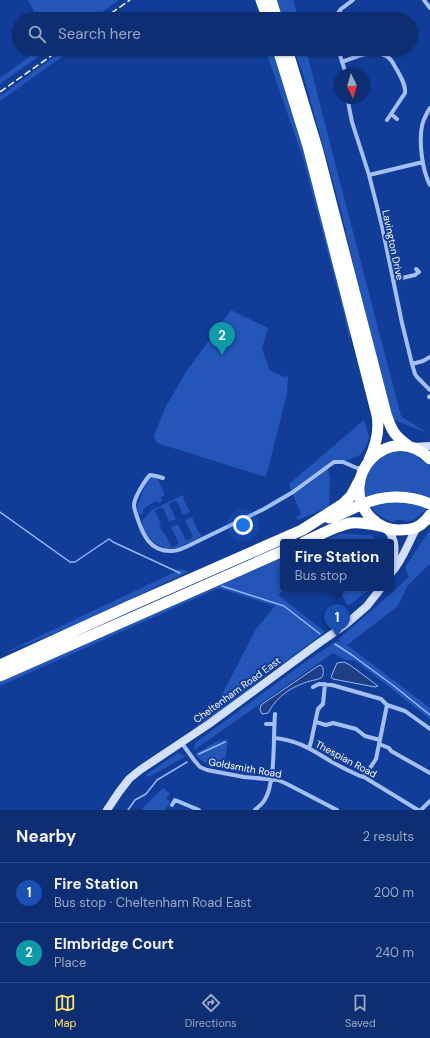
<!DOCTYPE html>
<meta charset="utf-8">
<style>
:root{--surface:#0d2e73;--page:#1b3a7b;--text:#f1f3f6;--muted:#9aa8c4;--line:#2d4a85;--accent:#ffe366}
body{margin:0;font-family:"DM Sans",sans-serif;background:var(--page);color:var(--text)}
.compass{position:absolute;left:334px;top:68px;width:36px;height:36px;border-radius:50%;background:var(--surface);box-shadow:0 1px 3px #0004;rotate:175deg}
.you{position:absolute;left:243px;top:525px;width:14px;height:14px;margin:-10px;border:3px solid #fff;border-radius:50%;background:#1a73e8;box-shadow:0 0 0 6px #1a73e833}
.badge{display:grid;place-items:center;width:26px;height:26px;border-radius:50%;background:var(--accent);color:#fff;font-size:13px;font-weight:700}
.pin{position:absolute;translate:-50% -33px;filter:drop-shadow(0 1px 2px #0008)}
.pin::after{content:'';position:absolute;top:21px;width:14px;height:12px;background:inherit;clip-path:polygon(0 0,100% 0,50% 100%)}
.popup{position:absolute;left:280px;top:539px;width:114px;height:52px;box-sizing:border-box;display:grid;place-content:center;border-radius:4px;background:var(--surface);filter:drop-shadow(0 1px 3px #0005);font-size:13px;white-space:nowrap;color:var(--muted)}
.popup b{font-size:15px;color:var(--text)}
.popup::after{content:'';position:absolute;left:50%;top:100%;margin-left:-8px;border:8px solid transparent;border-top-color:var(--surface)}
.list{margin:0;padding:0;list-style:none}
h2{display:flex;justify-content:space-between;align-items:center;height:52px;margin:0;padding:0 16px;font-size:17px}
h2 small{font-size:13px;font-weight:400;color:var(--muted)}
.list li{display:grid;grid-template-columns:26px 1fr auto;gap:12px;align-items:center;box-sizing:border-box;height:60px;padding:0 16px;border-top:1px solid var(--line)}
.list b{display:block;font-size:15px;white-space:nowrap}
.list p{margin:0;font-size:13px;white-space:nowrap;color:var(--muted)}
.list em{font-size:13px;font-style:normal;color:var(--muted)}
.icon{flex:none;width:22px;height:22px;fill:none;stroke:currentColor;stroke-width:2;stroke-linecap:round;stroke-linejoin:round}
.map{position:relative;flex:none;width:430px;height:810px;overflow:hidden}
.search{position:absolute;background:var(--surface);box-shadow:0 1px 3px #0004;left:12px;right:12px;top:12px;height:44px;display:flex;align-items:center;gap:10px;box-sizing:border-box;padding:0 14px;border-radius:22px;color:var(--muted);font-size:15px}
.sheet{height:172px;background:var(--surface)}
nav{display:flex;justify-content:space-around;align-items:center;box-sizing:border-box;height:56px;border-top:1px solid var(--line);background:var(--surface);font-size:11px;color:var(--muted)}
nav a{display:grid;justify-items:center;gap:2px}
nav .on{color:var(--accent)}
.map>svg:first-child{display:block}
.green{fill:#2356b8}
.water{fill:#1e3f85;stroke:#94b8f8}
.lines{fill:none;stroke-linecap:round;stroke-linejoin:round}
.stream{stroke:#94b8f8;stroke-width:1.5}
.street{stroke:#a3bff4;stroke-width:4}
.secondary{stroke:#d3e0fd;stroke-width:8}
.highway{stroke:#fff;stroke-width:11}
.rail{stroke:#fff;stroke-width:1.5;stroke-dasharray:7 3;stroke-linecap:butt}
.labels{text-anchor:middle;dominant-baseline:central;stroke-width:4;stroke-linejoin:round;paint-order:stroke}
.street-label{font-size:10px;fill:#fff;stroke:#113d99}
</style>
<div class="map">
<svg width="430" height="810" viewBox="0 0 430 810">
<rect width="100%" height="100%" fill="#113d99"/>
<!-- green -->
<path class="green" d="M28 0H119L92 19H38Z
M276 0H293L299 19H283Z
M40 49H49L0 84V78Z
M65 49H73L0 101V96Z
M265 49H273L307 156 353 334 349 337 343 311 303 158Z
M294 49H306L336 167 401 416 427 433 392 419 383 390 341 211 304 77Z
M231 310 268 328 262 349 270 371 285 377 288 376 287 393 266 477 157 443 154 436 165 408 186 372Z
M364 420 366 426 369 438 365 448 360 455 343 462H334L327 467 330 476 329 507 298 520 296 517 301 514 289 484Z
M394 450 416 453 419 459 426 462 430 468V500L366 499 364 490 365 479 368 472 378 457Z
M152 477 157 478 165 495 161 497 162 501 158 503 157 501 147 506 143 510V514H139L137 506 148 479Z
M183 495 184 497 183 498 190 512 183 515 177 501H175V500L170 503 169 505 176 519 169 522 163 508H161V507L156 510 155 511 161 524 159 525 164 534H165L171 546H172L173 547 178 545 177 544 179 543 171 527 178 524 185 539H186L187 541 192 538V537L193 536 185 520 192 517 199 533H200L202 536C195 539 183 546 176 548 159 551 143 536 142 521L152 510Z
M397 500 429 507C422 514 416 519 407 522 402 519 397 519 393 522 381 518 377 514 369 505Z
M429 531H430V564L408 585 397 607 347 645 430 708V719L356 661 346 660 333 653 194 750 195 743 308 660 337 641 344 644 338 639 378 605 409 577 405 567Z
M340 534 371 535 378 542H319Z
M283 557V588H285L278 595 325 632 186 736 215 708 256 629 275 606 219 588 0 686V682Z
M181 569 188 572 68 628 0 655Z
M338 588H371L348 606Z
M227 739 228 740 224 768C212 766 203 764 195 754L215 742Z
M178 753 186 756 149 777 145 775Z
M163 788 170 793 166 798 170 802 165 810H144L142 809Z"/>
<!-- water -->
<path class="water" d="M344 662 350 665 378 686 375 687 333 679 331 677 337 663Z
M321 665 323 668C323 671 324 674 322 677 319 680 313 680 310 681 291 687 278 695 268 713L262 714 260 710 261 705 318 666Z"/>
<g class="lines">
<!-- stream -->
<path class="stream" d="M0 512 70 562H75L109 539 113 542 180 573
M222 586 284 606 320 634
M335 644 352 655 394 686 430 715
M199 754 225 742
M128 810 135 800 146 794 157 780 187 762"/>
<!-- street -->
<path class="street" d="M424 0 430 8
M334 19 341 9 353 0
M338 49 346 74
M342 62C356 57 377 46 390 59 393 62 395 67 397 70 401 77 406 85 405 93L387 120
M348 98 349 107 352 122 369 175 382 226 402 323 412 364 415 374 417 377 430 390
M430 108C427 112 425 117 423 122 418 139 422 170 430 185
M391 114 397 119
M369 175 423 162
M393 280 415 275 419 272 416 269
M412 364 423 361 430 357
M429 397 430 396
M163 478 156 476 150 475C145 480 134 498 134 505 134 509 136 513 137 517 143 535 150 552 172 551 179 551 186 547 192 544L264 509 293 492 334 462H343L357 468 363 469
M313 687 319 684 332 685 381 699 387 705 405 711 430 729
M316 722 326 725 333 723 356 729 365 736 380 740
M266 724H274
M274 738C298 740 312 750 332 762 341 767 351 772 360 776L364 777 418 810
M181 742 194 760 200 767 207 770 244 777 278 780 287 784 337 810
M379 744 389 748 391 751 430 773
M309 748 311 742 318 709 323 704 325 684
M364 777 376 759 387 705
M172 805 175 800 199 810
M255 810C258 807 262 804 264 801 276 784 273 736 275 714
M421 810 430 801"/>
<!-- secondary -->
<path class="secondary" d="M413 447 430 446
M386 529C399 540 394 557 391 572
M391 573C403 560 408 543 417 527
M107 810 119 792 129 779 140 770 209 724 319 643 345 625 367 606 381 588"/>
<!-- highway -->
<path class="highway" d="M261 0 268 19
M271 0 277 19
M278 49 308 146 377 415C380 431 376 445 369 460
M287 49 317 148 386 414C392 432 395 436 410 447
M430 459C390 418 334 479 371 518 379 526 387 530 398 530 413 530 421 528 430 515
M329 518C341 515 350 509 361 505 382 495 408 494 430 504
M304 542C318 536 337 525 351 523 361 522 370 524 380 526
M0 665 127 607 302 530 343 504 351 496 360 479
M0 676 283 551"/>
<!-- rail -->
<path class="rail" d="M103 19 130 0
M0 92 61 49"/>
</g>
<g class="labels">
<!-- street labels -->
<g class="street-label">
<text transform="translate(393 245) rotate(78)">Lavington Drive</text>
<text transform="translate(237 690) rotate(-36)">Cheltenham Road East</text>
<text transform="translate(346 759) rotate(28)">Thespian Road</text>
<text transform="translate(245 768) rotate(10)">Goldsmith Road</text>
</g>
</g>
</svg>
<svg class="compass" viewBox="-18 -18 36 36"><path d="M0-13l5 13h-10z" fill="#e53935"/><path d="M0 13l5-13h-10z" fill="#9aa8c4"/></svg>
<div class="you"></div>
<div class="pin badge" style="left:337px;top:637px;background:#1a4fb4">1</div>
<div class="popup"><b>Fire Station</b>Bus stop</div>
<div class="pin badge" style="left:222px;top:355px;background:#0f9aa8">2</div>
<div class="search"><svg class="icon" aria-label="search" viewBox="0 0 24 24"><circle cx="10" cy="10" r="6"/><path d="M15 15l6 6"/></svg>Search here</div>
</div>
<section class="sheet">
<h2>Nearby<small>2 results</small></h2>
<ul class="list">
<li><span class="badge" style="background:#1a4fb4">1</span><div><b>Fire Station</b><p>Bus stop · Cheltenham Road East</p></div><em>200 m</em></li>
<li><span class="badge" style="background:#0f9aa8">2</span><div><b>Elmbridge Court</b><p>Place</p></div><em>240 m</em></li>
</ul>
</section>
<nav>
<a class="on"><svg class="icon" aria-label="map" viewBox="0 0 24 24"><path d="M3 6l6-2 6 2 6-2v14l-6 2-6-2-6 2zM9 4v14M15 6v14"/></svg>Map</a>
<a><svg class="icon" aria-label="directions" viewBox="0 0 24 24"><path d="M12 3l9 9-9 9-9-9zM9 14v-3h6M13 9l2 2-2 2"/></svg>Directions</a>
<a><svg class="icon" aria-label="saved" viewBox="0 0 24 24"><path d="M7 4h10v16l-5-4-5 4z"/></svg>Saved</a>
</nav>
